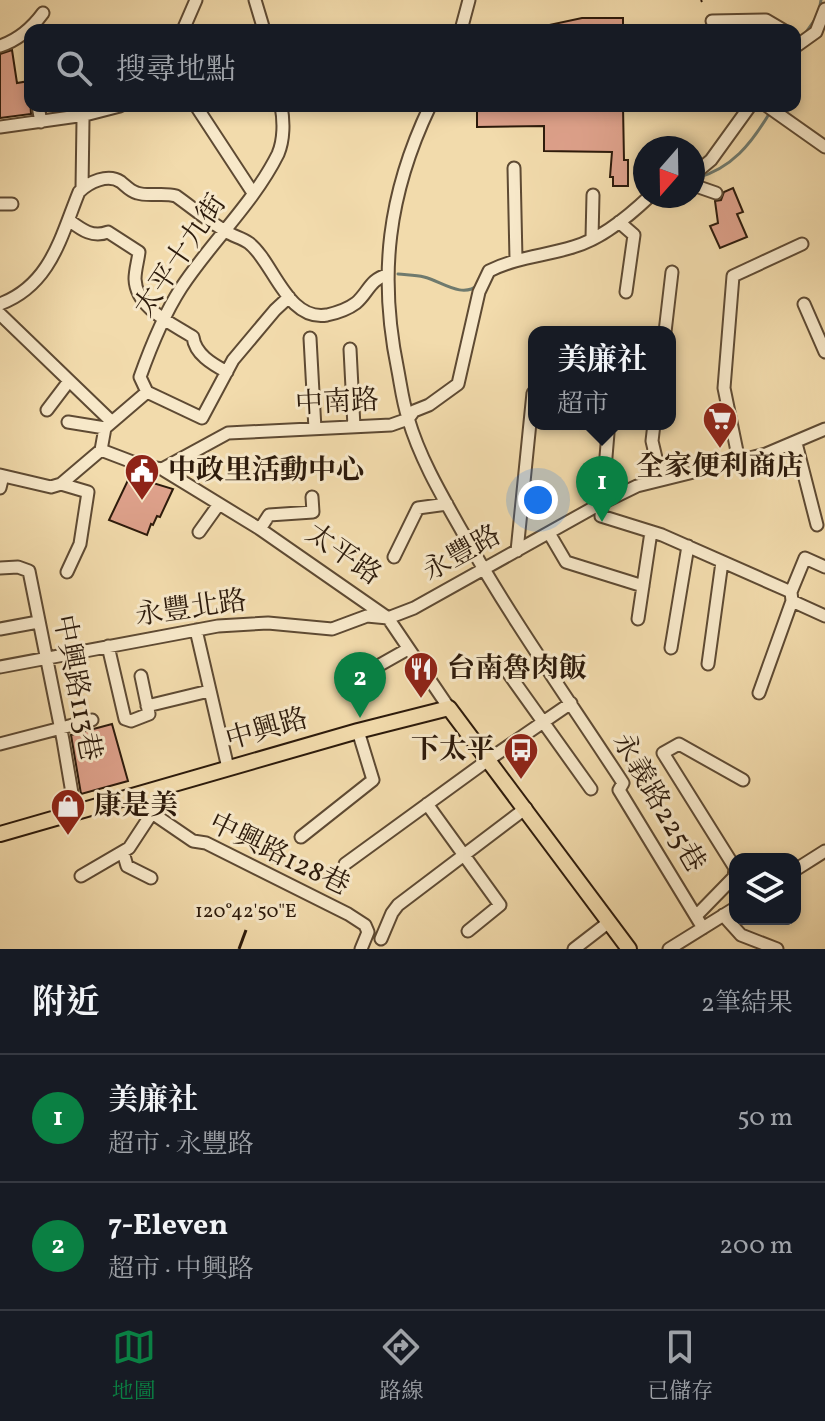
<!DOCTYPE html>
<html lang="zh-TW">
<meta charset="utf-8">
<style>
:root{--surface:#171b24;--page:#20242c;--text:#f1f3f6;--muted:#9ea1a6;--line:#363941;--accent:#0b8043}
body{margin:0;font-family:Vollkorn,"Noto Serif TC",serif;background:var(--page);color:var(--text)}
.controls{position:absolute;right:24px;bottom:24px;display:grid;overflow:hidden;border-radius:16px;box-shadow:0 4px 12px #0003}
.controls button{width:72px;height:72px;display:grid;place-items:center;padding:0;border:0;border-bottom:2px solid var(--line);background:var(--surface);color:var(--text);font:40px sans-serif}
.compass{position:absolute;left:633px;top:136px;width:72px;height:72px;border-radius:50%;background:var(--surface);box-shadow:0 4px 12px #0003;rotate:200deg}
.you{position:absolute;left:538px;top:500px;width:28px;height:28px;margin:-20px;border:6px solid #fff;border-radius:50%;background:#1a73e8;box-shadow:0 0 0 12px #1a73e833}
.badge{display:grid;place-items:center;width:52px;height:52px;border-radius:50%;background:var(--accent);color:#fff;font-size:26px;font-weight:700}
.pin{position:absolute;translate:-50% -66px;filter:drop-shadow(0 2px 4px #0008)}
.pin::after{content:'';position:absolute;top:42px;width:28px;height:24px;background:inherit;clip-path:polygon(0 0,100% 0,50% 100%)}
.popup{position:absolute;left:528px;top:326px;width:148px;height:104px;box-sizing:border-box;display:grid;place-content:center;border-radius:16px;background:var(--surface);filter:drop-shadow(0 2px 6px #0005);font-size:26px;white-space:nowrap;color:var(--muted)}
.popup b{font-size:30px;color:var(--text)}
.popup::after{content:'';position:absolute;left:50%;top:100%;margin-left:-16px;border:16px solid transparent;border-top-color:var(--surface)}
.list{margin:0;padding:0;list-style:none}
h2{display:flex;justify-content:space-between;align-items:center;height:104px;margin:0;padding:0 32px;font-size:34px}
h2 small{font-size:26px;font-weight:400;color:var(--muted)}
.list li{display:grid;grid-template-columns:52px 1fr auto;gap:24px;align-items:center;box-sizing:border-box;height:128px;padding:0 32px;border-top:2px solid var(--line)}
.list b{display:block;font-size:30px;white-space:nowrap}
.list p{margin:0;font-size:26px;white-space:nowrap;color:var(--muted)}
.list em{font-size:26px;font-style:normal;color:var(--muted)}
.icon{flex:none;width:44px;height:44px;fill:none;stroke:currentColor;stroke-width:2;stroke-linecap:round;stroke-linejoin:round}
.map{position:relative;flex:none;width:825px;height:949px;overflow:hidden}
.search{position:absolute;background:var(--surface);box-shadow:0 4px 12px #0003;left:24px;right:24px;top:24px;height:88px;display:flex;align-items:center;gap:20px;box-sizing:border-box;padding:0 28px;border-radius:16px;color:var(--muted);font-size:30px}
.sheet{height:360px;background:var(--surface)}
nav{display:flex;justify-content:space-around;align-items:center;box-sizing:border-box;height:112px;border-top:2px solid var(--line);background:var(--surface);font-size:22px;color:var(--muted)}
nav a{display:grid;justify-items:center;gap:4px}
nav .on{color:var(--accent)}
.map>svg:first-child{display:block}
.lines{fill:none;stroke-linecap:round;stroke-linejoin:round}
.stream{stroke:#6f7a6e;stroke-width:3}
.building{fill:#dea18b;stroke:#2c1a0b;stroke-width:2}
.minor-casing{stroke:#5e4a33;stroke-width:15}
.major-casing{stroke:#2c1a0b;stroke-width:18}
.path{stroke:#2c1a0b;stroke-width:2;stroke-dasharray:6 4;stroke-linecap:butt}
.minor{stroke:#f7e8c9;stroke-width:11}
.major{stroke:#f2dbac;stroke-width:14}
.ticks{fill:none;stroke:#2c1a0b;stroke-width:3}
.labels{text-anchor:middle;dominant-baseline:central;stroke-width:6;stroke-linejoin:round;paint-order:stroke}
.street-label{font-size:28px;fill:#2c1a0b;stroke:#f7e8c9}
.poi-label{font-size:28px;font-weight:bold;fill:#2c1a0b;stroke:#f7e8c9;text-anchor:start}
.ticks-label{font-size:20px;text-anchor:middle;fill:#2c1a0b;stroke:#f7e8c9;stroke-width:6;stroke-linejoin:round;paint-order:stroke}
</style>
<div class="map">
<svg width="825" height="949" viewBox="0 0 825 949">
<rect width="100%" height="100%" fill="#f2dbac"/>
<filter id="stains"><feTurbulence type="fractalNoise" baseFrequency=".0025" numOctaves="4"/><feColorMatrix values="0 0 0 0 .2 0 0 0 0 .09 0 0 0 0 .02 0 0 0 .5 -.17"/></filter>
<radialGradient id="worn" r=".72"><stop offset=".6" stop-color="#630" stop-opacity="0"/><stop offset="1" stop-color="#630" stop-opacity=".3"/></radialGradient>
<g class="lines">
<!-- stream -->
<path class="stream" d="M819 11 821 0
M804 35 816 18
M697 178C732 168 751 144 769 114
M398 274C407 275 416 275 424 277 441 281 462 299 478 285"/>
</g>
<!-- building -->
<path class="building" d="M582 18H623V30H541L540 27Z
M12 50 17 83 29 81 31 114 0 118V54Z
M477 106H623L624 160H628V186H613V177H610L612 152 544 151V126L477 127Z
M733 188 743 212 737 214 747 237 720 248 710 226 718 223 715 201 721 200 724 192Z
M130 476 173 489 160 517 157 516 153 525 151 524 147 535 109 520Z
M112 724 128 781 81 794 71 735Z"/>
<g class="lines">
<!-- minor casing -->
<g class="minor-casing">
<path id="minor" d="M255 0 264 30
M712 21 766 20 783 30
M183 30 196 0
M461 30 469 0
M0 46C18 40 32 28 43 13
M795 47 816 32 825 9
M38 106 41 122
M196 106 253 193
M430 106C388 194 378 275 398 371 401 387 403 403 408 418 420 459 442 496 463 533 511 619 569 700 623 783L619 790 703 928
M767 106 825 147
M0 127 85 115 120 106
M514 168 516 259
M693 175 711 160 750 106
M693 185 716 193
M82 188 83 120 86 106
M0 204H12
M70 221C82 230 93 238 108 232L139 252C138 261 135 270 135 279 136 308 171 323 193 337 195 354 212 364 227 372
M619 222 634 235 626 292
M592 238 593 195
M0 304C51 285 61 236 79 192 89 182 108 173 121 182 126 186 130 191 137 193 149 197 163 192 176 196 193 208 209 222 227 232 233 236 242 238 249 243 273 261 287 322 327 315 336 313 348 309 356 303 368 293 370 279 387 275
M804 304 825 352
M0 314 112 422 105 428 101 450
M665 332 672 272
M310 338 315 429
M350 349 354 427
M147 392 202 418 233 360 275 310 289 297
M47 410 69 381
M68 422 105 428
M112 422 147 392 140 377C151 346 163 316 181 288 211 242 253 204 278 154 284 140 284 121 281 106
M654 424 652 441 661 479
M608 433 601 516 662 535 791 592
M796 443 817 525
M101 450 143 466 162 469 260 529 388 618 449 708
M739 461 724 388 733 276 802 244
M162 469 228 433 391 425 408 419 414 411 429 405 458 384 479 292 489 271C517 257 544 256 573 247 602 239 629 216 650 196
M0 475 51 487 61 484 101 450
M61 484 88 492 80 544 67 572
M0 488 3 476
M260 529 269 515 313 512 312 497
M199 532 219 504
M549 533 566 562 643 586
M517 551 533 393
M394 557 418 508 447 504
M825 567 805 558 791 592 792 601 825 616
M0 568 18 567 29 571 63 740 73 799 70 814
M638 619 651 532
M0 629 38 622
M196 630 228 768
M108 646 125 719 131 721 149 714 141 676
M671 648 688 546
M501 663 591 789
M708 664 722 562
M0 667 218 626 268 623 332 629 367 616 388 618 414 608 600 504 637 486 766 454 825 429
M362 675 408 649
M759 693 792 601
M147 706 209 691
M0 744 92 720
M427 804 500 905 468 931
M152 813 193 841 206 843 348 914 365 925 368 932 361 949
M301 837 373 780 358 731
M123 852 127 866 151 878
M345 864 488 760 571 703
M735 868 663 753 679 744 743 780
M795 870 825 851
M81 876 129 848 152 813 146 792
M723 915 741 935 777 949
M696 916 734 877 735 869
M381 939 392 913 398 905 526 808
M574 949 609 922
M669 949 735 908"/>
</g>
<!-- major casing -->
<g class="major-casing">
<path id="major" d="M0 834 358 731 449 708 629 949"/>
</g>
<!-- path -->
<path class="path" d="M701 0 702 2"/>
<!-- minor -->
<use href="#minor" class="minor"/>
<!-- major -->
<use href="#major" class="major"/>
</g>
<!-- ticks -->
<path class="ticks" d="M239 949 246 930"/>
<!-- icons -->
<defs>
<g id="supermarket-pin" transform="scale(1.8)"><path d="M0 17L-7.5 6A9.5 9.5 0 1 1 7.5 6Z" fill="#8f2418" stroke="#f7e8c9"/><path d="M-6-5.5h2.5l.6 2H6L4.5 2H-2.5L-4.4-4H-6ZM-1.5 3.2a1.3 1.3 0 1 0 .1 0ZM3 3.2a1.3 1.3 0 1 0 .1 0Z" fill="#fff"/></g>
<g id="civic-pin" transform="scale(1.8)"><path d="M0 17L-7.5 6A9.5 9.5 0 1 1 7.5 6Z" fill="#8f2418" stroke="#f7e8c9"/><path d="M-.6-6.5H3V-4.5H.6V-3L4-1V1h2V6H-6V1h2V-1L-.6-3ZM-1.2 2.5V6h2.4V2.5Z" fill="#fff"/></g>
<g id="restaurant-pin" transform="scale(1.8)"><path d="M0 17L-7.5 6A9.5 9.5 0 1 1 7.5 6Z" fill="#8f2418" stroke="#f7e8c9"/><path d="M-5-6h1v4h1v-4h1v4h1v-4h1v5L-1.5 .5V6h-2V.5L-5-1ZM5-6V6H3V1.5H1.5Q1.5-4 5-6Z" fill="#fff"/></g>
<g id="bus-pin" transform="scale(1.8)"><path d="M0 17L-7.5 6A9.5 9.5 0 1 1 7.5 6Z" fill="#8f2418" stroke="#f7e8c9"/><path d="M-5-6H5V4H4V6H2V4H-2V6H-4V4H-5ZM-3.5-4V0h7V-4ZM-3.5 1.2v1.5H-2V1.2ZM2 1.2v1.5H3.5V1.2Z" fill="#fff"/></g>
<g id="shop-pin" transform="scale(1.8)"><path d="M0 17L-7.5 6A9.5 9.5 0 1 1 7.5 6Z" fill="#8f2418" stroke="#f7e8c9"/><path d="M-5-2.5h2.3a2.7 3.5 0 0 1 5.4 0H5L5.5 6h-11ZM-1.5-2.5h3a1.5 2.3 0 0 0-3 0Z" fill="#fff"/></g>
</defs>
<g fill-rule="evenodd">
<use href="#supermarket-pin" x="720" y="419"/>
<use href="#civic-pin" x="142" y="471"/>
<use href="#restaurant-pin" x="421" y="669"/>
<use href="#bus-pin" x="521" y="750"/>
<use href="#shop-pin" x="68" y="806"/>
</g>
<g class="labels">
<!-- street labels -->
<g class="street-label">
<text transform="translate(181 256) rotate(-56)">太平十九街</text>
<text transform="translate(337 403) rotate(-3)">中南路</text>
<text transform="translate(462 554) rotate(-29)">永豐路</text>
<text transform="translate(343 555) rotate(35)">太平路</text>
<text transform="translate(191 609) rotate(-8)">永豐北路</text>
<text transform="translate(76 688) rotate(79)">中興路113巷</text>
<text transform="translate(267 730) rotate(-16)">中興路</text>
<text transform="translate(658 803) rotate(60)">永義路225巷</text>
<text transform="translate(279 855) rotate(26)">中興路128巷</text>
</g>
<!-- poi labels -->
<g class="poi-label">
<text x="720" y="467" text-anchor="middle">全家便利商店</text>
<text x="168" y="471">中政里活動中心</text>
<text x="447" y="669">台南魯肉飯</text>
<text x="495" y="750" text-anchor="end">下太平</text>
<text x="94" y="806">康是美</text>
</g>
</g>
<g class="ticks-label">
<text x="246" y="917">120°42'50"E</text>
</g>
<rect width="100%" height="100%" filter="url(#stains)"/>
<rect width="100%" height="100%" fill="url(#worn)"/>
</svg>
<div class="controls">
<button><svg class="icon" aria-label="layers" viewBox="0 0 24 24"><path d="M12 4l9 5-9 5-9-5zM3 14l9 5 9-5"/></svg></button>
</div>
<svg class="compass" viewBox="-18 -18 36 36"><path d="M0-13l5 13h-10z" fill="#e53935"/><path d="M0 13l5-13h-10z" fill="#9ea1a6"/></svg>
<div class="you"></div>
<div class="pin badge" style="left:602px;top:522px">1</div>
<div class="popup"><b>美廉社</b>超市</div>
<div class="pin badge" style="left:360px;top:718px">2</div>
<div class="search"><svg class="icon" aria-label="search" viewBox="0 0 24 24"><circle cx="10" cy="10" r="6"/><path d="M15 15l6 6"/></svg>搜尋地點</div>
</div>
<section class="sheet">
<h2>附近<small>2筆結果</small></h2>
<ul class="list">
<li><span class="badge">1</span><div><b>美廉社</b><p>超市 · 永豐路</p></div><em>50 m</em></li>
<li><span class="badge">2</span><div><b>7-Eleven</b><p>超市 · 中興路</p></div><em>200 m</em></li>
</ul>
</section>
<nav>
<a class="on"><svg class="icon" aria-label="map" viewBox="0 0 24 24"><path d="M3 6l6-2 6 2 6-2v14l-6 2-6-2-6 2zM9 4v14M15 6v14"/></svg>地圖</a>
<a><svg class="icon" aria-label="directions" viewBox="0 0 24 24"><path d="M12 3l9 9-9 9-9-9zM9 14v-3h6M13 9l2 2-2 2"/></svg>路線</a>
<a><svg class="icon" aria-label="saved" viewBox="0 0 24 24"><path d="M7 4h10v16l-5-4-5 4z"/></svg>已儲存</a>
</nav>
